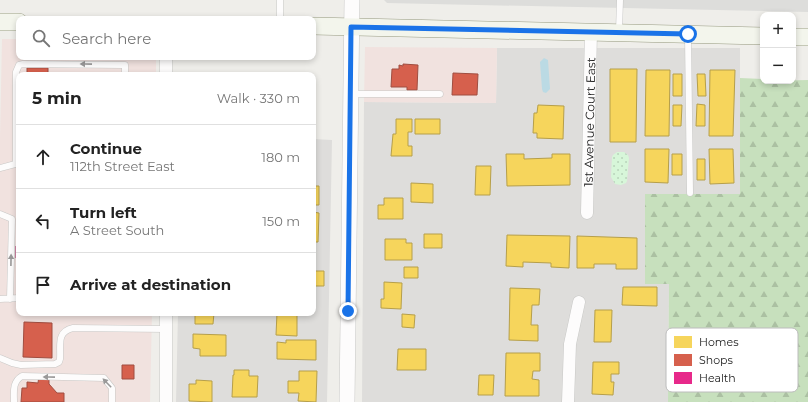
<!DOCTYPE html>
<meta charset="utf-8">
<style>
:root{--surface:#fff;--page:#f6f6f6;--text:#222;--muted:#767676;--line:#e0e0e0}
body{margin:0;font-family:Montserrat,sans-serif;background:var(--page);color:var(--text)}
.controls{position:absolute;right:12px;top:12px;display:grid;overflow:hidden;border-radius:8px;box-shadow:0 2px 6px #0003}
.controls button{width:36px;height:36px;display:grid;place-items:center;padding:0;border:0;border-bottom:1px solid var(--line);background:var(--surface);color:var(--text);font:20px sans-serif}
.stop{position:absolute;width:12px;height:12px;margin:-9px;border:3px solid #1a73e8;border-radius:50%;background:#fff}
.stop.end{background:#1a73e8;border-color:#fff;box-shadow:0 1px 4px #0008}
.list{margin:0;padding:0;list-style:none}
h2{display:flex;justify-content:space-between;align-items:center;height:52px;margin:0;padding:0 16px;font-size:17px}
h2 small{font-size:13px;font-weight:400;color:var(--muted)}
.list li{display:grid;grid-template-columns:26px 1fr auto;gap:12px;align-items:center;box-sizing:border-box;height:64px;padding:0 16px;border-top:1px solid var(--line)}
.list b{display:block;font-size:15px;white-space:nowrap}
.list p{margin:0;font-size:13px;white-space:nowrap;color:var(--muted)}
.list em{font-size:13px;font-style:normal;color:var(--muted)}
.icon{flex:none;width:22px;height:22px;fill:none;stroke:currentColor;stroke-width:2;stroke-linecap:round;stroke-linejoin:round}
.map{position:relative;flex:none;width:808px;height:402px;overflow:hidden}
.search{position:absolute;background:var(--surface);box-shadow:0 2px 6px #0003;left:16px;top:16px;width:300px;height:44px;display:flex;align-items:center;gap:10px;box-sizing:border-box;padding:0 14px;border-radius:8px;color:var(--muted);font-size:15px}
.panel{position:absolute;background:var(--surface);box-shadow:0 2px 6px #0003;left:16px;top:72px;width:300px;height:244px;border-radius:8px}
.map>svg:first-child{display:block}
.residential{fill:#dedddb}
.commercial{fill:#f1e2df}
.religious{fill:#dddddb}
.forest{fill:url(#forest-firs)}
.park{fill:url(#park-dots)}
.water{fill:#bbdae4}
.homes{fill:#f6d55c;stroke:#b69f4a}
.shops{fill:#d6604d;stroke:#a04d40}
.health{fill:#e7298a;stroke:#ac276a}
.lines{fill:none;stroke-linecap:round;stroke-linejoin:round}
.service-casing{stroke:#c8c8c6;stroke-width:7}
.minor-casing{stroke:#c8c8c6;stroke-width:13}
.tertiary-casing{stroke:#c8c8c6;stroke-width:16}
.secondary-casing{stroke:#979a80;stroke-width:18}
.service{stroke:#fdfcfc;stroke-width:6}
.minor{stroke:#fdfcfc;stroke-width:12}
.tertiary{stroke:#fdfcfc;stroke-width:15}
.secondary{stroke:#f3f5ec;stroke-width:17}
.oneway{fill:#9a9999}
.route{stroke:#1a73e8;stroke-width:5}
.labels{text-anchor:middle;dominant-baseline:central;stroke-width:4;stroke-linejoin:round;paint-order:stroke}
.street-label{font-size:12px;fill:#212121;stroke:#fff}
.key{fill:#fff;stroke:#bcbcbc;stroke-width:1}
.key-label{font-size:11px;fill:#212121}
</style>
<div class="map">
<svg width="808" height="402" viewBox="0 0 808 402">
<defs>
<pattern id="forest-firs" width="22" height="20" patternUnits="userSpaceOnUse"><rect width="22" height="20" fill="#c7e0bd"/><path d="M5 1l3.5 6h-7zM16 11l3.5 6h-7z" fill="#abc0a2"/></pattern>
<pattern id="park-dots" width="8" height="8" patternUnits="userSpaceOnUse"><rect width="8" height="8" fill="#d7f6d9"/><path d="M2 2h.1M6 6h.1" fill="none" stroke="#b8d3ba" stroke-width="1.8" stroke-linecap="round"/></pattern>
</defs>
<rect width="100%" height="100%" fill="#efeeea"/>
<!-- residential -->
<path class="residential" d="M497 48H740V194H645V284H669L668 402H362L364 102 496 103Z
M313 139 332 140 327 402H176L178 313H313Z"/>
<!-- commercial -->
<path class="commercial" d="M2 39H19V57H156V75H19V313H152L150 402H0V138Z
M365 47 497 48 496 103 364 102Z"/>
<!-- religious -->
<path class="religious" d="M384 0H808V12L387 3Z"/>
<!-- forest -->
<path class="forest" d="M740 78 763 79V81L808 80V402H668L669 284H645V194H740Z"/>
<!-- park -->
<path class="park" d="M617 152H624L628 155 629 158 627 181 626 183 621 185 615 184 611 177 612 157 613 155Z"/>
<!-- water -->
<path class="water" d="M544 58 548 60 550 89 546 93 543 92 542 89 540 62Z"/>
<!-- homes -->
<path class="homes" d="M610 69H637L636 142H610Z
M646 70H670L669 136H645Z
M710 70H735L733 136H709Z
M673 74H682V96H673Z
M697 74H705L706 96H698Z
M697 104 705 105V126H696Z
M538 105 564 106 563 139 537 138V133H533L534 113H537Z
M673 105H682L681 126H673Z
M396 119H412V132H408V146H412V156H391L393 134H396Z
M415 119H440V134H415Z
M645 149H669L668 183 645 182Z
M709 149H733L734 183 710 184Z
M506 154H524V159L552 158V154H570V185L507 186Z
M672 154H682V175H672Z
M697 159H705V180H697Z
M476 166H491L490 195H475Z
M313 178H315V186H319V205H313Z
M411 183 433 184V203L411 202Z
M384 198H403V219H378V205H384Z
M313 212 319 213 318 242H313Z
M424 234H442V248H424Z
M507 235 570 236 569 268 551 267V263L523 262V267L506 266Z
M577 236 637 238V269H616V264H594V268H577Z
M385 239H406V243H412V260H385Z
M404 267H418V278H404Z
M313 271H324V286H313Z
M384 282 402 283 401 309 381 308V299H384Z
M623 287H657V306L622 305Z
M510 288 540 289 539 305H532L531 325H538V341L509 340Z
M595 310H612L611 342H594Z
M195 313H214L213 324H195Z
M277 313H297V336L276 335Z
M402 314 415 315 414 328 402 327Z
M193 334 226 335V356H200V349L193 348Z
M286 340H316V360L277 359V342L286 343Z
M398 349H426V370H397Z
M506 353H540V371H533L532 379 539 380V396H505Z
M593 362H619V374H611V382H614L613 395 592 394Z
M234 370H249V376H258L257 397H232L233 375H234Z
M299 371H317L316 402 298 401 299 393H288V381H299Z
M479 375H494L493 395H478Z
M196 380 212 381V402L189 401V384H196Z"/>
<!-- shops -->
<path class="shops" d="M403 64 418 65 417 90H407V87H391L392 69H399V65L403 66Z
M27 68H48V75H27Z
M453 73 478 74 477 95H452Z
M24 322 52 323V358L23 357Z
M122 365H134V379H122Z
M39 375H49V384L57 393H64V402H21L22 388H27V382L38 383Z"/>
<!-- health -->
<path class="health" d="M19 236V258H16V246H18Z"/>
<g class="lines">
<!-- service casing -->
<g class="service-casing">
<path id="service" d="M280 0V19
M619 31 620 0
M688 36 690 193
M352 94H440
M16 163V72L19 65 23 64 125 65V75
M0 168 19 163
M0 214 12 219 10 299
M0 299 19 298
M0 358 12 363 21 365 55 364 59 362 60 359C61 345 56 332 73 328L166 329
M14 402C14 392 12 382 22 376L104 378 112 388V402"/>
</g>
<!-- minor casing -->
<g class="minor-casing">
<g id="minor">
<path d="M166 75V57"/>
<path id="s1" d="M587 213 591 32"/>
<path d="M166 313V402"/>
<path d="M568 402 570 344 579 302"/>
</g>
</g>
<!-- tertiary casing -->
<g class="tertiary-casing">
<path id="tertiary" d="M347 402 352 0"/>
</g>
<!-- secondary casing -->
<g class="secondary-casing">
<path id="secondary" d="M0 22H19
M313 26 763 36
M793 37H808"/>
</g>
<!-- service -->
<use href="#service" class="service"/>
<!-- minor -->
<use href="#minor" class="minor"/>
<!-- tertiary -->
<use href="#tertiary" class="tertiary"/>
<!-- secondary -->
<use href="#secondary" class="secondary"/>
</g>
<!-- one-way arrows -->
<defs><path id="oneway-solid" d="M-6-.8H1V-3.2L6.5 0L1 3.2V.8H-6Z"/></defs>
<g class="oneway">
<use href="#oneway-solid" transform="translate(86 64) rotate(-179)"/>
<use href="#oneway-solid" transform="translate(11 260) rotate(-89)"/>
<use href="#oneway-solid" transform="translate(49 377) rotate(-179)"/>
<use href="#oneway-solid" transform="translate(107 383) rotate(-134)"/>
</g>
<g class="lines">
<!-- route -->
<path class="route" d="M348 311 351 27 688 34"/>
</g>
<g class="labels">
<!-- street labels -->
<g class="street-label">
<text stroke="none"><textPath href="#s1" startOffset="91">1st Avenue Court East</textPath></text>
</g>
</g>
<!-- legend -->
<rect x="666" y="328" width="132" height="64" rx="6" class="key"/>
<rect x="674" y="336" width="18" height="12" fill="#f6d55c"/>
<rect x="674" y="354" width="18" height="12" fill="#d6604d"/>
<rect x="674" y="372" width="18" height="12" fill="#e7298a"/>
<g class="key-label">
<text x="699" y="346">Homes</text>
<text x="699" y="364">Shops</text>
<text x="699" y="382">Health</text>
</g>
</svg>
<div class="controls">
<button>+</button>
<button>−</button>
</div>
<div class="stop" style="left:688px;top:34px"></div>
<div class="stop end" style="left:348px;top:311px"></div>
<div class="search"><svg class="icon" aria-label="search" viewBox="0 0 24 24"><circle cx="10" cy="10" r="6"/><path d="M15 15l6 6"/></svg>Search here</div>
<section class="panel">
<h2>5 min<small>Walk · 330 m</small></h2>
<ul class="list">
<li><svg class="icon" aria-label="ahead" viewBox="0 0 24 24"><path d="M12 20V5M6 11l6-6 6 6"/></svg><div><b>Continue</b><p>112th Street East</p></div><em>180 m</em></li>
<li><svg class="icon" aria-label="left" viewBox="0 0 24 24"><path d="M17 20v-9H6M10 6l-5 5 5 5"/></svg><div><b>Turn left</b><p>A Street South</p></div><em>150 m</em></li>
<li><svg class="icon" aria-label="arrive" viewBox="0 0 24 24"><path d="M6 21V4h12l-3 4 3 4H6"/></svg><div><b>Arrive at destination</b></div></li>
</ul>
</section>
</div>
